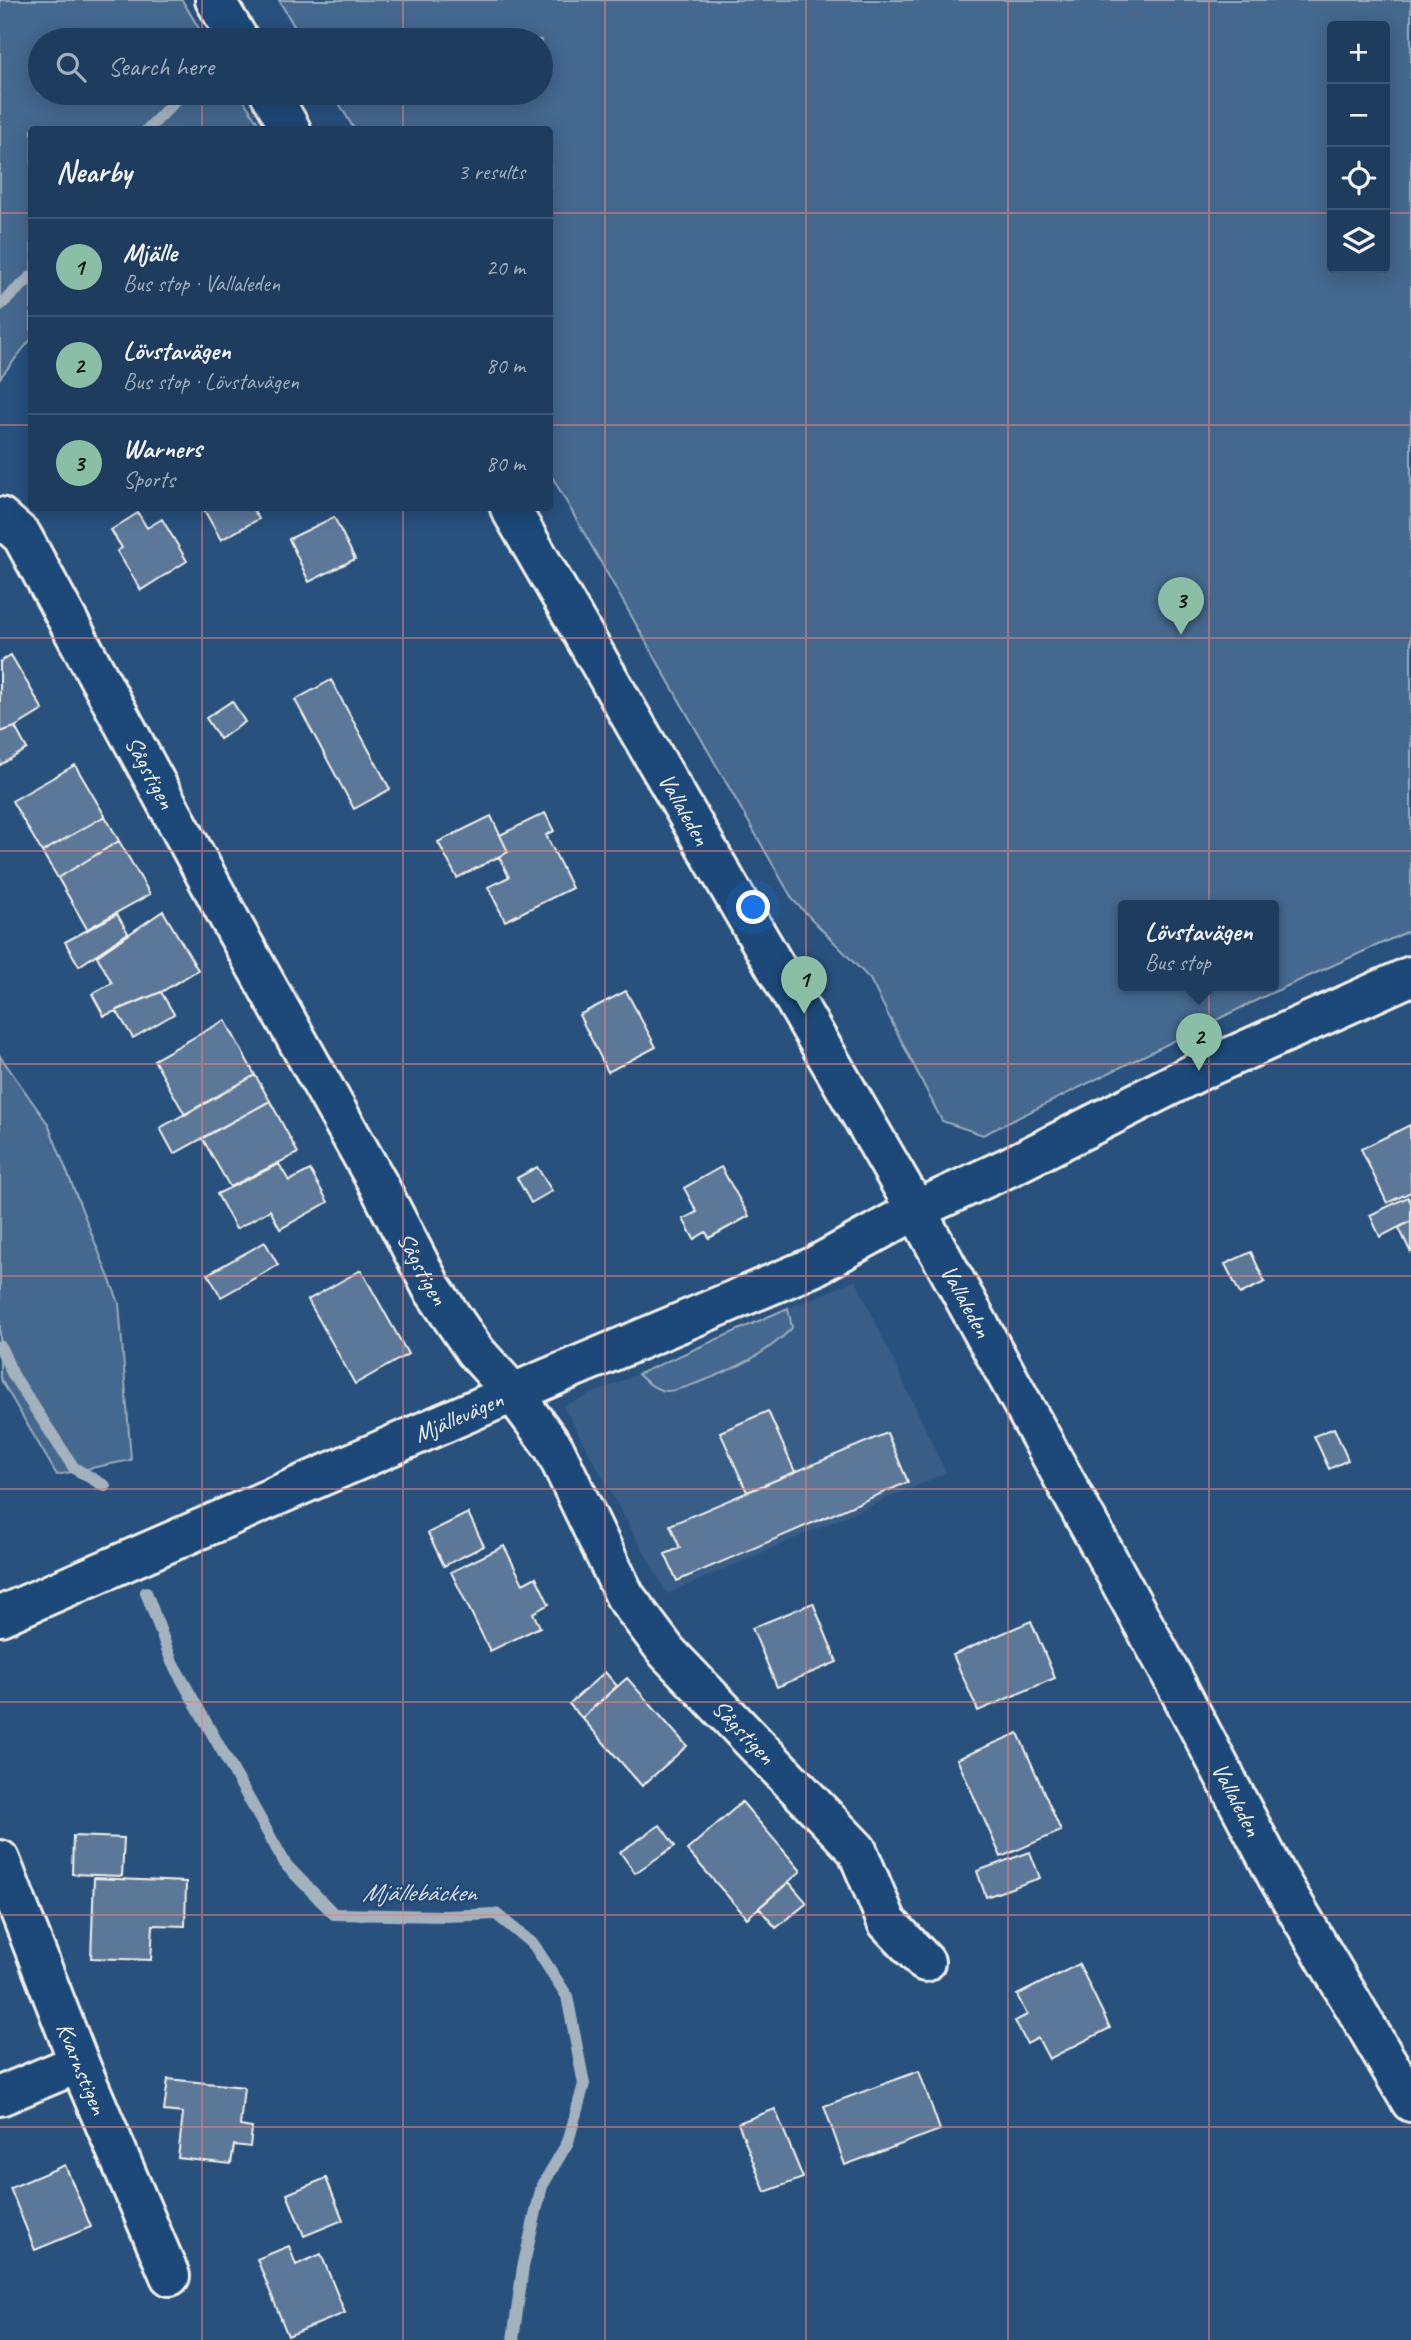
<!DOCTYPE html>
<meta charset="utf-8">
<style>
:root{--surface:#1e3d5e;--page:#264464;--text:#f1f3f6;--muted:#a1aebc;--line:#3c5673;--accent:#8abfa5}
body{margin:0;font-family:Caveat,sans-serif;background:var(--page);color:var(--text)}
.controls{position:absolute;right:21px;top:21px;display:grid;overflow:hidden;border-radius:7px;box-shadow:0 4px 18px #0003}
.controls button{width:63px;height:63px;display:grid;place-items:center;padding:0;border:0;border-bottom:2px solid var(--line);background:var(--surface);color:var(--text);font:35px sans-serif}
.you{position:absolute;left:754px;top:908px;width:24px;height:24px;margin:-18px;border:5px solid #fff;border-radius:50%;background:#1a73e8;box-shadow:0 0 0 10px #1a73e833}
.badge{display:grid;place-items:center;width:46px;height:46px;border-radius:50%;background:var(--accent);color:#111;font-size:23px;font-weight:700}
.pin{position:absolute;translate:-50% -58px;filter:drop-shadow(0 2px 4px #0008)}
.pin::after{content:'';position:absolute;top:37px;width:24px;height:21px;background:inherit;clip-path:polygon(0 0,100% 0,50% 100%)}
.popup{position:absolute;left:1118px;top:900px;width:161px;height:91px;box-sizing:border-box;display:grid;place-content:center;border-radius:7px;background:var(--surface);filter:drop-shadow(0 2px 5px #0005);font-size:23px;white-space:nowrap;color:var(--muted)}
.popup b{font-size:26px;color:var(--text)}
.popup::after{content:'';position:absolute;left:50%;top:100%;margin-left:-14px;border:14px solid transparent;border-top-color:var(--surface)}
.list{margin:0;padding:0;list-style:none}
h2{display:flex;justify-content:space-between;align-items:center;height:91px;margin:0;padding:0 28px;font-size:30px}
h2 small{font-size:23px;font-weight:400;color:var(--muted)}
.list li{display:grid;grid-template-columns:46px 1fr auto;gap:21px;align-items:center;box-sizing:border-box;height:98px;padding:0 28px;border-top:2px solid var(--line)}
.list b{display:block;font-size:26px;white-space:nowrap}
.list p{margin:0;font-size:23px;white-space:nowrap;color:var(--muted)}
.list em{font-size:23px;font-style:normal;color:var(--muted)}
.icon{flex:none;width:38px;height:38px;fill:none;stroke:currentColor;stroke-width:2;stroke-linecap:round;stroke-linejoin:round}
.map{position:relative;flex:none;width:1411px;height:2340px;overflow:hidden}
.search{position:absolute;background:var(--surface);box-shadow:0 4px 18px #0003;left:28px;top:28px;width:525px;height:77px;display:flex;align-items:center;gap:18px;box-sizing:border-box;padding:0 24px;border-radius:38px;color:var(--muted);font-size:26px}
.panel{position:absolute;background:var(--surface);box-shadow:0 4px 18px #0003;left:28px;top:126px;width:525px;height:385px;border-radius:7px}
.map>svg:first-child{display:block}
.built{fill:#375d86}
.green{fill:#45688e;stroke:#9cacbb;stroke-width:2;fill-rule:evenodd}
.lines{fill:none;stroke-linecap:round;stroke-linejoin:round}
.stream{stroke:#a4b2be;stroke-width:12}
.building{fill:#5b7899;stroke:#f4f1e8;stroke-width:2}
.street-casing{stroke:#f4f1e8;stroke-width:44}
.secondary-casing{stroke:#f4f1e8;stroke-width:44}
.street{stroke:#1f4a7a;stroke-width:38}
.secondary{stroke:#1f4a7a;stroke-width:38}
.grid{fill:none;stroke:#e4827e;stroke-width:2;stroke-opacity:0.55}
.labels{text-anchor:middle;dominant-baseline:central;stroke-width:5;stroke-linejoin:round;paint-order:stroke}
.street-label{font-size:24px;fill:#f4f1e8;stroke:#1f4a7a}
.water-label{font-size:26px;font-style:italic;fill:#d9dcda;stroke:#1f4a7a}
</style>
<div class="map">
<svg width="1411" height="2340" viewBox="0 0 1411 2340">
<rect width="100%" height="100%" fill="#28517e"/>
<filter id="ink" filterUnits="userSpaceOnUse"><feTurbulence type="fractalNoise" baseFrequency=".0143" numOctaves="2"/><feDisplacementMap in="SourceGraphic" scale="14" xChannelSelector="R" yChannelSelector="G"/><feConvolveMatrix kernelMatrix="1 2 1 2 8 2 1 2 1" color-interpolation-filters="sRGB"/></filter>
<g filter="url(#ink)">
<!-- built -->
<path class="built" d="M856 1280 946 1473 667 1594 563 1406 638 1374 649 1385 684 1388 729 1371 779 1341 792 1328 788 1308Z"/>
<!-- green -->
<path class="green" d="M0 0H182L206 40H40V93H239L262 129 32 130 31 339 0 378Z
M279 0H1411V930L1265 996 983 1135 942 1121 870 979 793 900 550 473V130L354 129 333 93H541V40H302ZM1385 26V268H1332V26ZM1124 905H1274V985H1124Z
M0 1056 48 1124 119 1303 131 1460 57 1475 0 1378Z
M788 1308 792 1328C766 1354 737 1368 703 1381 691 1385 679 1391 666 1391 655 1390 646 1382 638 1374Z"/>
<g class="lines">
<!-- stream -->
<path class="stream" d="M147 130 183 93
M0 305 32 276
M0 1346 13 1375 74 1468 105 1486
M146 1592 172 1662 286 1865 334 1914 446 1916 496 1914 534 1945 567 1996 584 2084 568 2142 542 2186 523 2267 513 2340"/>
</g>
<!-- building -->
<path class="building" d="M203 508H252L259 519 221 540Z
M138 513 147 528 162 519 187 561 141 590 117 551 122 548 111 530Z
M334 517 355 559 309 582 289 539Z
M11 655 43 710 15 727 0 732V662Z
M331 680 390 789 354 809 295 700Z
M232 701 245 722 220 739 206 718Z
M15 727 27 749 0 765V732Z
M75 765 105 816 42 852 12 801Z
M545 813 554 831 546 835 572 888 505 921 488 887 509 877 499 857 508 852 500 835Z
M105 816 119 841 58 878 42 852Z
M491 816 508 852 457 878 438 842Z
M119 841 150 894 87 929 58 878Z
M163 911 198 970 161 992 104 1016 92 994 112 983 97 956Z
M117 914 128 933 79 966 65 942Z
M626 991 656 1047 608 1072 579 1015Z
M161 992 174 1014 133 1038 116 1010Z
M225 1020 255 1075 185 1115 154 1060Z
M255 1075 270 1101 174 1154 160 1128Z
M270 1101 298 1153 230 1187 202 1138Z
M1410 1125 1411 1192 1387 1203 1361 1149Z
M279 1164 289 1181 310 1170 328 1202 280 1229 270 1210 236 1229 217 1194Z
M537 1167 552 1191 531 1203 517 1178Z
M721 1167 749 1216 709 1238 706 1232 694 1239 683 1219 697 1212 684 1188Z
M1408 1197 1411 1203V1221L1380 1237 1370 1215Z
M1411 1221V1253L1399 1228Z
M265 1242 278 1265 221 1297 208 1274Z
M1251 1252 1265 1282 1240 1294 1225 1264Z
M361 1270 408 1354 355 1384 308 1300Z
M768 1411 795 1472 747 1492 720 1432Z
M1334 1428 1348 1460 1329 1469 1314 1436Z
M887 1433 908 1482 677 1581 665 1554 680 1548 670 1525Z
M468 1513 484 1546 444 1566 428 1533Z
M504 1546 523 1584 536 1577 549 1604 533 1613 540 1627 490 1651 451 1572Z
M813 1603 837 1662 777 1687 752 1628Z
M1031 1621 1055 1678 978 1711 953 1655Z
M605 1672 617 1686 582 1718 569 1704Z
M627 1678 687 1746 642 1786 582 1718Z
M1018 1733 1061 1831 1001 1857 957 1759Z
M742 1802 801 1871 747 1918 687 1850Z
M660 1825 675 1846 635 1873 620 1852Z
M73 1836 124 1838 122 1876 72 1874Z
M1030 1852 1040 1878 986 1897 977 1871Z
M94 1878 186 1882 185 1926 153 1925 151 1960 91 1958Z
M789 1882 807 1903 776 1928 759 1908Z
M1079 1964 1110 2028 1049 2059 1038 2038 1027 2044 1015 2021 1027 2015 1017 1995Z
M919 2071 940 2130 845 2165 824 2106Z
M168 2079 244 2087 240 2126 252 2128 250 2147 234 2145 231 2164 178 2158 183 2113 164 2111Z
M775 2109 803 2178 765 2192 738 2123Z
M65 2165 91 2227 35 2250 10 2188Z
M326 2178 343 2220 304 2236 287 2194Z
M289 2246 296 2265 321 2254 345 2313 288 2336 257 2259Z"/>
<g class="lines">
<!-- street casing -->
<g class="street-casing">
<g id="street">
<path id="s1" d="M0 517 22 536 236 931 378 1184 432 1288 475 1351 513 1393 554 1448 625 1596 667 1652 857 1850 887 1922 925 1962"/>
<path d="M916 1210 1009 1167 1199 1071 1411 976"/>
<path id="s2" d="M0 1860 79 2063 170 2276"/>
<path d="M0 2096 79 2063"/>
</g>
</g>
<!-- secondary casing -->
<g class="secondary-casing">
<g id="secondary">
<path d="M215 0 239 40"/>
<path d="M270 93 291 130"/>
<path id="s3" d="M510 508 916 1210 1167 1667 1277 1876 1411 2102"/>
<path id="s4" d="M0 1616 513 1393 813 1267 916 1210"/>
</g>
</g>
<!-- street -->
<use href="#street" class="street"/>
<!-- secondary -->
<use href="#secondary" class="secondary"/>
</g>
</g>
<!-- grid -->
<path class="grid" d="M202 0V40M403 0V40M605 0V2340M806 0V2340M1008 0V2340M1209 0V2340M202 93V130M403 93V130M0 213H32M550 213H1332M1385 213H1411M0 425H32M550 425H1411M202 508V2340M403 508V2340M0 638H1411M0 851H1411M0 1064H1411M0 1276H1411M0 1489H1411M0 1702H1411M0 1915H1411M0 2127H1411"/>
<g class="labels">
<!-- street labels -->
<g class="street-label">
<text stroke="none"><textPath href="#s1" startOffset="298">Sågstigen</textPath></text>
<text stroke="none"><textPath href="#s3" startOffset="348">Vallaleden</textPath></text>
<text stroke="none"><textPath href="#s1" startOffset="864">Sågstigen</textPath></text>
<text stroke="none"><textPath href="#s3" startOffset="915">Vallaleden</textPath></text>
<text stroke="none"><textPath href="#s4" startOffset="500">Mjällevägen</textPath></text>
<text stroke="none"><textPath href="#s1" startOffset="1432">Sågstigen</textPath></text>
<text stroke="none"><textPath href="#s3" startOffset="1482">Vallaleden</textPath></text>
<text stroke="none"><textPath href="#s2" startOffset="224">Kvarnstigen</textPath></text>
</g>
<!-- water labels -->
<g class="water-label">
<text x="419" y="1892">Mjällebäcken</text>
</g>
</g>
</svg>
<div class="controls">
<button>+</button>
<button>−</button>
<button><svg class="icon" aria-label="locate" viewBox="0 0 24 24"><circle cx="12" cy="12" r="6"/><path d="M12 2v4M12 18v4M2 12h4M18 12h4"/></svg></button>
<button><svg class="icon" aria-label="layers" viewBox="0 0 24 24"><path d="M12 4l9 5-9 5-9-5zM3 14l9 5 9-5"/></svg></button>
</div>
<div class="you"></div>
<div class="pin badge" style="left:804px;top:1014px">1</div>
<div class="pin badge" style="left:1199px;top:1071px">2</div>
<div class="popup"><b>Lövstavägen</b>Bus stop</div>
<div class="pin badge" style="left:1181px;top:635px">3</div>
<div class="search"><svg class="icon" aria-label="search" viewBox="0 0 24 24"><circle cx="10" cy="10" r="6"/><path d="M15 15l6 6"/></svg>Search here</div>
<section class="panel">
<h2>Nearby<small>3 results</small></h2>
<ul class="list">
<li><span class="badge">1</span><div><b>Mjälle</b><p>Bus stop · Vallaleden</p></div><em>20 m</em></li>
<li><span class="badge">2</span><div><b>Lövstavägen</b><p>Bus stop · Lövstavägen</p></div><em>80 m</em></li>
<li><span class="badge">3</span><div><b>Warners</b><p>Sports</p></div><em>80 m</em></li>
</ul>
</section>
</div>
